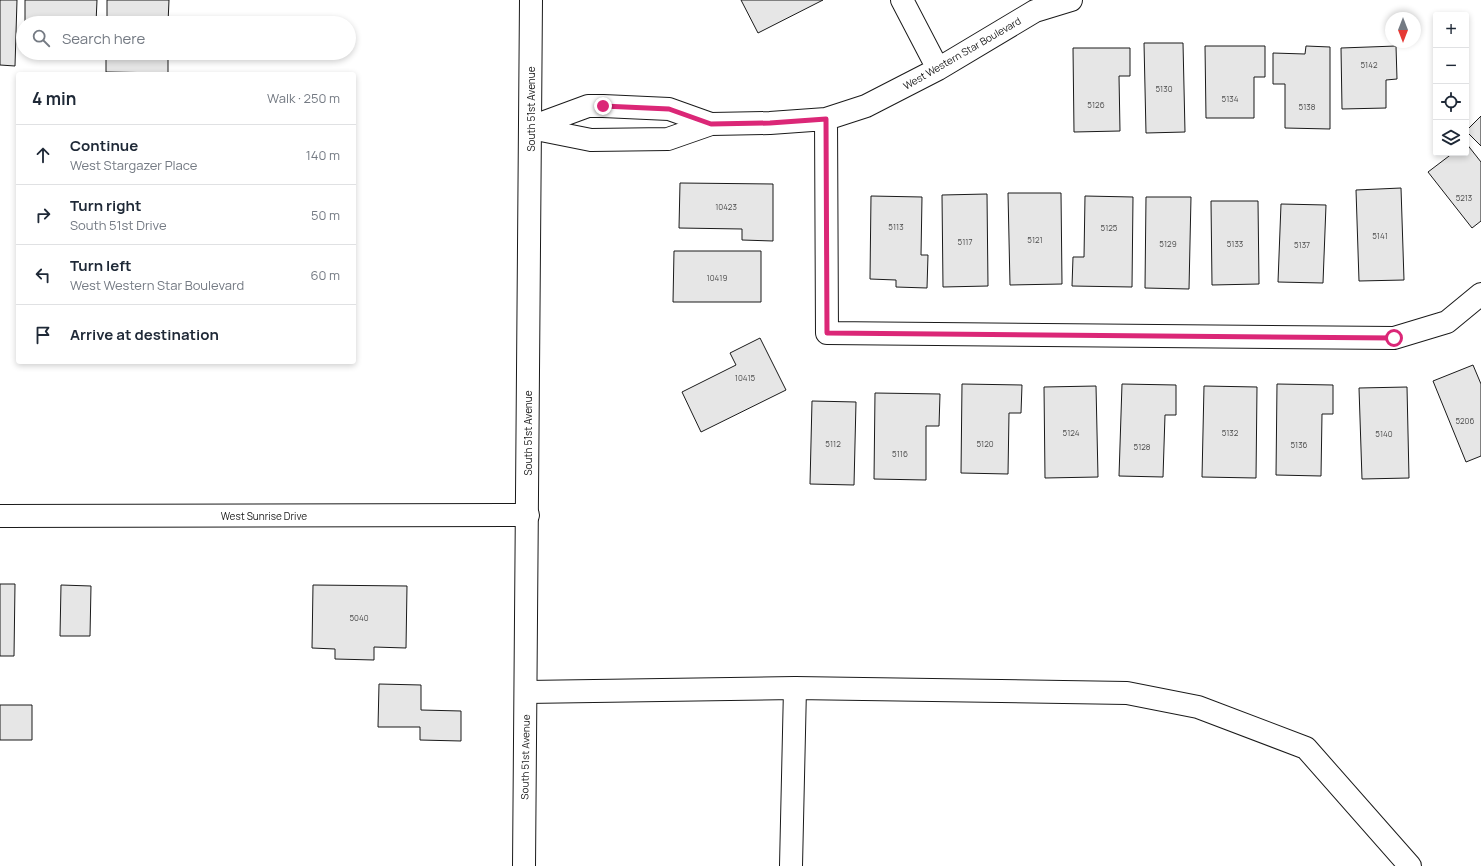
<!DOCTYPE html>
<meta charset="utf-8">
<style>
:root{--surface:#fff;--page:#f2f2f3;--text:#1f2937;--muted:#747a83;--line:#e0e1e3}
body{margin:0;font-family:Manrope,sans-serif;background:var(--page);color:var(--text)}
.controls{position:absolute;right:12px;top:12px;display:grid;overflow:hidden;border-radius:4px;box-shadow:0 2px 6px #0003}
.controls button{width:36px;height:36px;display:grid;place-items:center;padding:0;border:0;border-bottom:1px solid var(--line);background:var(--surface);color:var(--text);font:20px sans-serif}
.compass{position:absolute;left:1385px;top:12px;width:36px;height:36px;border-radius:50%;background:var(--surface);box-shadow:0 2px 6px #0003;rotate:180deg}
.stop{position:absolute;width:12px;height:12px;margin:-9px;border:3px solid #db2777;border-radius:50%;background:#fff}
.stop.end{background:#db2777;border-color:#fff;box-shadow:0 1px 4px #0008}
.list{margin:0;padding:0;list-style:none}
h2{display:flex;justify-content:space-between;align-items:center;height:52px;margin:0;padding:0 16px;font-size:17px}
h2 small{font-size:13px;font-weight:400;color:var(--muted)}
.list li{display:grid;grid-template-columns:26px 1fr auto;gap:12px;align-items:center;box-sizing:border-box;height:60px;padding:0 16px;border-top:1px solid var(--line)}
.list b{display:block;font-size:15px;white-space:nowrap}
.list p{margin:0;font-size:13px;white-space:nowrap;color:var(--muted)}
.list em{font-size:13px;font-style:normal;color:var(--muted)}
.icon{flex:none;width:22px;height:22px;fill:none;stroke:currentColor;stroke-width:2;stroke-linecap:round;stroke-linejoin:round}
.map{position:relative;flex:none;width:1481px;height:866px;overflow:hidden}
.search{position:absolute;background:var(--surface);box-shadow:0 2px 6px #0003;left:16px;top:16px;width:340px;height:44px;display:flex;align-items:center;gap:10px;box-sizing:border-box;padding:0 14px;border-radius:22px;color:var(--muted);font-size:15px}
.panel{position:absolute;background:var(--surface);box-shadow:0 2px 6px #0003;left:16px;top:72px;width:340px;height:292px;border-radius:4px}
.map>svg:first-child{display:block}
.building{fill:#e6e6e6;stroke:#1a1a1a}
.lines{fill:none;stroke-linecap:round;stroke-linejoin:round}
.minor-casing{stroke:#1a1a1a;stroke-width:24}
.primary-casing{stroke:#1a1a1a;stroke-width:24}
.minor{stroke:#fff;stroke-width:22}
.primary{stroke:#fff;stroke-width:22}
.route{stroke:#db2777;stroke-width:5}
.labels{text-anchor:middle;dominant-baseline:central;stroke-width:3;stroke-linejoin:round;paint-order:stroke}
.number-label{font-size:8px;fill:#4d4d4d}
.street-label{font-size:10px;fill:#1a1a1a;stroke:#fff}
</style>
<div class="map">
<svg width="1481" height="866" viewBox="0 0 1481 866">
<rect width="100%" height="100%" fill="#fff"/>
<!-- building -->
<path class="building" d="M0 0H17L15 66 0 65Z
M25 0H97L96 23H25Z
M107 0H169L168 23H107Z
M741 0H823L758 33Z
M1144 43H1183L1185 132 1146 133Z
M1205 46H1265V77H1254V118H1206Z
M1306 46 1330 47V129L1285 128V84H1273V53L1305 54Z
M1396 46 1397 79 1386 80V108L1342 109 1341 48Z
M1073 48H1130V76H1119L1120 131 1074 132Z
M106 53H168V73L106 72Z
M1481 116V146L1466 131Z
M1466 143 1481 162V221L1472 228 1428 172 1453 153H1466Z
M680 183 773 184V241L742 240V229L679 228Z
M1401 188 1404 280 1359 281 1356 190Z
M1008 193H1061L1062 284 1010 285Z
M987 194 988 286 943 287 942 195Z
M871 196 922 197 921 255H928L927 288 896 287V280L870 279Z
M1085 196 1133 197 1132 287 1072 286 1073 257H1084Z
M1146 197H1191L1189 289 1145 288Z
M1211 201H1258L1259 284 1212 285Z
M1281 204 1326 205 1323 283 1278 282Z
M674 251H761V302H673Z
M760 338 786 390 701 432 682 392 736 365 730 353Z
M1473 365 1481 384V456L1466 462 1433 381Z
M962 384 1022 385 1021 413H1009L1008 474 961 473Z
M1122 384 1176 385V415H1165L1163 477 1119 476Z
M1277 384 1333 385V414H1322L1321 476 1276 475Z
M1096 386 1098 477 1045 478 1044 387Z
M1204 386 1257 387 1256 478 1202 477Z
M1407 387 1409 478 1362 479 1359 388Z
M875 393 940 394 939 426H926V480L874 479Z
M812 401 856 402 854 485 810 484Z
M0 584H15L14 656H0Z
M61 585 91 586 90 636H60Z
M313 585 407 586 406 648 374 647V660L335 659V649L312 648Z
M379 684 421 685V710L461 711V741L420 740V727H378Z
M0 705H32V740H0Z"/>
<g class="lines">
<!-- minor casing -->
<g class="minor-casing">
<path id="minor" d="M902 0 938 69
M826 119 827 333 1394 338 1447 322 1481 294
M531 127 588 106H603L669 109 711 124
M531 128 591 140 668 139 711 124 770 123 826 119 866 106 938 69 1035 11 1071 0
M0 516 528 515
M526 692 795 688
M791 866 795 688 1127 693 1198 707 1306 748 1410 866"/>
</g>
<!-- primary casing -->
<g class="primary-casing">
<path id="primary" d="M524 866 531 0"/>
</g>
<!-- minor -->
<use href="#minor" class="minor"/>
<!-- primary -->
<use href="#primary" class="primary"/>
</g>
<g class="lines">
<!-- route -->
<path class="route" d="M603 106 669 109 711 124 770 123 826 119 827 333 1394 338"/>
</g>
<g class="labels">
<!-- number labels -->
<g class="number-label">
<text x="1369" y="64">5142</text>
<text x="1164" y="88">5130</text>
<text x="1230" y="98">5134</text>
<text x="1096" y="104">5126</text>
<text x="1307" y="106">5138</text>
<text x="1464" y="197">5213</text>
<text x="726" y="206">10423</text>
<text x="896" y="226">5113</text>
<text x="1109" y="227">5125</text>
<text x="1380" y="235">5141</text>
<text x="1035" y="239">5121</text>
<text x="965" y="241">5117</text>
<text x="1168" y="243">5129</text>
<text x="1235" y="243">5133</text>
<text x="1302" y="244">5137</text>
<text x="717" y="277">10419</text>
<text x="745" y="377">10415</text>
<text x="1465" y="420">5206</text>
<text x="1071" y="432">5124</text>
<text x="1230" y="432">5132</text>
<text x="1384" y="433">5140</text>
<text x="833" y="443">5112</text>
<text x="985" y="443">5120</text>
<text x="1299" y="444">5136</text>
<text x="1142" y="446">5128</text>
<text x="900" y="453">5116</text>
<text x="359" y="617">5040</text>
</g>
<!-- street labels -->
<g class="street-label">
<text transform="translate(962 53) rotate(-30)">West Western Star Boulevard</text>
<text transform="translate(531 109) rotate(-90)">South 51st Avenue</text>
<text transform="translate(528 433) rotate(-90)">South 51st Avenue</text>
<text x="264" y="516">West Sunrise Drive</text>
<text transform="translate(525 757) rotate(-89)">South 51st Avenue</text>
</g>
</g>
</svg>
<div class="controls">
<button>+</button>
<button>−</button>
<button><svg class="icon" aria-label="locate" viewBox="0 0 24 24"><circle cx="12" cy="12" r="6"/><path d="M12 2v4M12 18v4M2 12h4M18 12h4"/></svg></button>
<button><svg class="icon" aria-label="layers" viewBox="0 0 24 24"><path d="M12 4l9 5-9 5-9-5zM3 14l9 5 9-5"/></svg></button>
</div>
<svg class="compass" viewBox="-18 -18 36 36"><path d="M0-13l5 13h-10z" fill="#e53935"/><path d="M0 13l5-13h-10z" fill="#747a83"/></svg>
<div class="stop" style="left:1394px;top:338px"></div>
<div class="stop end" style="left:603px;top:106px"></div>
<div class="search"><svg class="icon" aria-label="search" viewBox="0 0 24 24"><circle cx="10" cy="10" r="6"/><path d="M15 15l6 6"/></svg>Search here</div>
<section class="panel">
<h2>4 min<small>Walk · 250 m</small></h2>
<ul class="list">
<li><svg class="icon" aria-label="ahead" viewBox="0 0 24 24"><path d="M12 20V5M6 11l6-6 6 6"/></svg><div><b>Continue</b><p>West Stargazer Place</p></div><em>140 m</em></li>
<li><svg class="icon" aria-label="right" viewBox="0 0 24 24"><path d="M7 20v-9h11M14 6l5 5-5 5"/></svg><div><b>Turn right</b><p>South 51st Drive</p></div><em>50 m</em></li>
<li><svg class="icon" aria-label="left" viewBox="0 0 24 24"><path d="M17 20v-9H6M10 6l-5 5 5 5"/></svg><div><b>Turn left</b><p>West Western Star Boulevard</p></div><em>60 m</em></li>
<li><svg class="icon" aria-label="arrive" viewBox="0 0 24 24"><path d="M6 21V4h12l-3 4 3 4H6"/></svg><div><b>Arrive at destination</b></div></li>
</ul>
</section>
</div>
